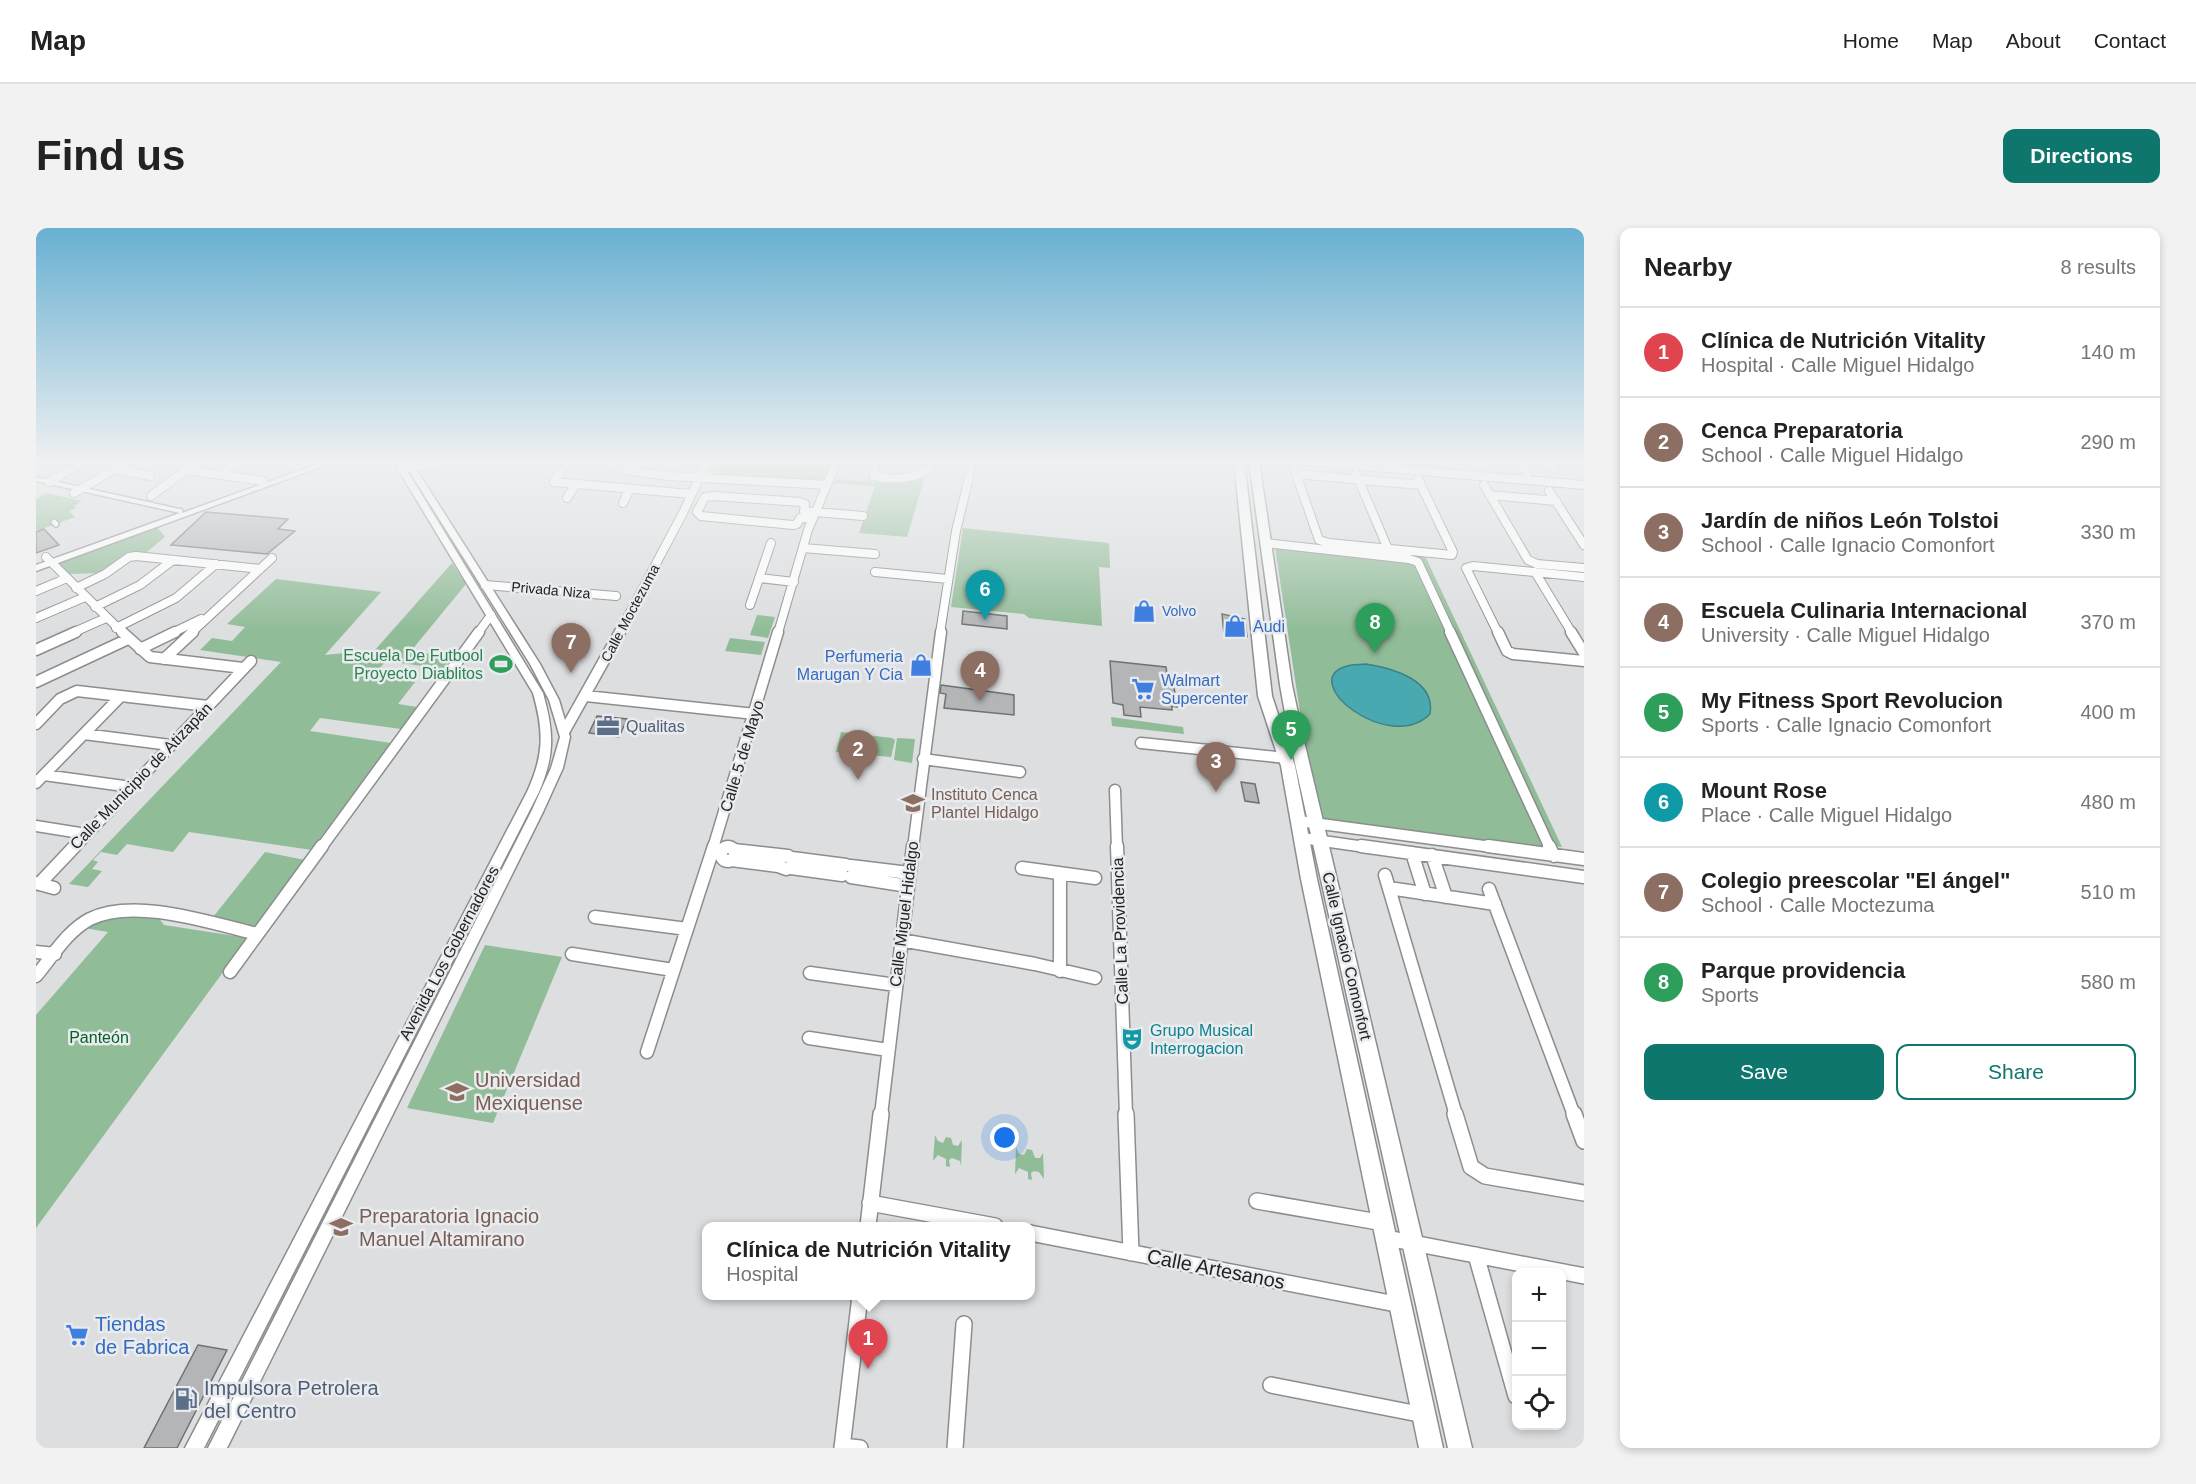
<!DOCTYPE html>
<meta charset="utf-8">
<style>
:root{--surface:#fff;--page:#f2f2f2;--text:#222;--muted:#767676;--line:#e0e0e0;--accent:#0f766e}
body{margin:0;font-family:Arial,sans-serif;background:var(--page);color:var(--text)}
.controls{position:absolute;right:18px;bottom:18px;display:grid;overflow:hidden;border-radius:12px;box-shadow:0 3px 9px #0003}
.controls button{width:54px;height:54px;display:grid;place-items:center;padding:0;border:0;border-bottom:2px solid var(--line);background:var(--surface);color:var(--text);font:30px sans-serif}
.you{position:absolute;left:969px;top:910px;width:21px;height:21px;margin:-15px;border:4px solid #fff;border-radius:50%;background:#1a73e8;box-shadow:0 0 0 9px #1a73e833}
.badge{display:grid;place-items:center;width:39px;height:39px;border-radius:50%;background:var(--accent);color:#fff;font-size:20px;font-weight:700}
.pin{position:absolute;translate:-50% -50px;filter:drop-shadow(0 2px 3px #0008)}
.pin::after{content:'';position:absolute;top:32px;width:21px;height:18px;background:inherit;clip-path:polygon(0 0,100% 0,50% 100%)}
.popup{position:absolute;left:666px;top:994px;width:333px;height:78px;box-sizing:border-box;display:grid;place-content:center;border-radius:12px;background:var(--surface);filter:drop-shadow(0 2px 4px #0005);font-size:20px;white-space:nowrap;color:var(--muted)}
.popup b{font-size:22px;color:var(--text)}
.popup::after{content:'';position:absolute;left:50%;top:100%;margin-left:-12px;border:12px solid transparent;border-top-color:var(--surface)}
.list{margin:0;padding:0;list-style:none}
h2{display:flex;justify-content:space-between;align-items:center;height:78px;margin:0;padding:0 24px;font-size:26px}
h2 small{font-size:20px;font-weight:400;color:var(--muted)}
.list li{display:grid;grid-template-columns:39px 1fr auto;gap:18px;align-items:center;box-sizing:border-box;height:90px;padding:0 24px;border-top:2px solid var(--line)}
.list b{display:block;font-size:22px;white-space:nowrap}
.list p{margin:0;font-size:20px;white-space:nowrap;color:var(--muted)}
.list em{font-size:20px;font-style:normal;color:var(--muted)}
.actions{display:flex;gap:12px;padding:18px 24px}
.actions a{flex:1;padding:14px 0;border:2px solid var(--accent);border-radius:12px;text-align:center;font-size:21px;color:var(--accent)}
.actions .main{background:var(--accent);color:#fff}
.icon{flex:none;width:33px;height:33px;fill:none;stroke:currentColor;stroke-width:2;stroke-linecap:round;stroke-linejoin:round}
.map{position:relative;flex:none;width:1548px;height:1220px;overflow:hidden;border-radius:12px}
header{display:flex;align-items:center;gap:36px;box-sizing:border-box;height:84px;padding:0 30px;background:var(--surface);border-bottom:2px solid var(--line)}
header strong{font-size:28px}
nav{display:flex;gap:33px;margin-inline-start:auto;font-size:21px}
.intro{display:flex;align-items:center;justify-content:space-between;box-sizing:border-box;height:144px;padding:0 36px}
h1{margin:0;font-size:42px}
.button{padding:15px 27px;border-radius:12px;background:var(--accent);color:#fff;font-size:21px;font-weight:700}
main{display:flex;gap:36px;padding:0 36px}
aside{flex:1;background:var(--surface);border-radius:12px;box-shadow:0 3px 9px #0003}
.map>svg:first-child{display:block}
.green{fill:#91bc98}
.water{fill:#49a9b1;stroke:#3d8186;stroke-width:1.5}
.building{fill:#b3b5b7;stroke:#6f7273;stroke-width:1.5}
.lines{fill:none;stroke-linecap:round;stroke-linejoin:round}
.pedestrian-casing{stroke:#8b8d8f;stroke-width:8}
.minor-far3-casing{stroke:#8b8d8f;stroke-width:10}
.minor-far2-casing{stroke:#8b8d8f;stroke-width:13}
.minor-far1-casing{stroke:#8b8d8f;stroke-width:15}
.minor-casing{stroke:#8b8d8f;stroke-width:18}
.tertiary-casing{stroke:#8b8d8f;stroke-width:3}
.secondary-casing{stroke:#8b8d8f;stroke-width:3}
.pedestrian{stroke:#fff;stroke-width:5}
.minor-far3{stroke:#fff;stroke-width:8}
.minor-far2{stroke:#fff;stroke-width:10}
.minor-far1{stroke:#fff;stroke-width:12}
.minor{stroke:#fff;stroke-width:15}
.tertiary{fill:#fff;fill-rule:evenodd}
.secondary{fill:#fff;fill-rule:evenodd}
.labels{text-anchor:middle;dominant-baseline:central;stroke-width:5;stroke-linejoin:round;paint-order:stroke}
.far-street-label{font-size:14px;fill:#222323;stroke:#e9ebee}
.far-shop-label{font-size:14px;fill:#366cbe;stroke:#e9ebee;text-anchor:start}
.shop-label{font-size:16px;fill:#366cbe;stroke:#e9ebee;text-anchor:start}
.leisure-label{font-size:16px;fill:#27864d;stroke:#e9ebee;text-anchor:end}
.service-label{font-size:16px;fill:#4e5e75;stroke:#e9ebee;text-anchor:start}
.street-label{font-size:16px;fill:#222323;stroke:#e9ebee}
.education-label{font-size:16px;fill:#785e54;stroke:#e9ebee;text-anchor:start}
.culture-label{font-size:16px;fill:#0d838f;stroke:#e9ebee;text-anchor:start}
.park-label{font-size:16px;fill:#046228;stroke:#e9ebee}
.near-education-label{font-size:20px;fill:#785e54;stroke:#e9ebee;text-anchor:start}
.near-street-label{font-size:20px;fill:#222323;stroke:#e9ebee}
.near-shop-label{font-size:20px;fill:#366cbe;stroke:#e9ebee;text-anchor:start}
.near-service-label{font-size:20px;fill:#4e5e75;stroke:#e9ebee;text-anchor:start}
</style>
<header>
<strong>Map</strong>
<nav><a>Home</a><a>Map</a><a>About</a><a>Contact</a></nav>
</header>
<div class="intro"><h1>Find us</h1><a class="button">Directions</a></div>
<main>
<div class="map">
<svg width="1548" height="1220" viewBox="0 0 1548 1220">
<rect width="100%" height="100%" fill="#dcdee0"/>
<!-- green -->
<path class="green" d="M678 233H797L788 255 681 248 683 244 672 243Z
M889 248 871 309 823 305 839 258 798 255 800 251C829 253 861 258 889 248Z
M10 265 46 273 38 278 40 280 33 283 39 289 0 303V271Z
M121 299 129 309 111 324H94L66 345 34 346 20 335 23 332Z
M927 300 1073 315 1074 340 1063 339 1066 398 993 390 988 386 915 379Z
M1238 313 1389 328 1526 619 1508 617 1509 621 1288 595 1269 517Z
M416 335 430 356 375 423 418 429 409 441 350 433 338 447 379 454 362 476 381 479 365 501 284 490 274 503 355 515 276 622 153 604 137 624 91 616 81 627 65 624 57 632 62 634 56 641 66 643 52 659 33 656 245 434 164 422 176 410 196 413 209 399 191 396 240 351 345 364 289 427 339 422Z
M721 387 739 389 732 410 714 407Z
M694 410 729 414 725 427 689 423Z
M1075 489 1147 499 1148 506 1076 498Z
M805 504 856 510 859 512 855 529 800 524Z
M861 510 879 511 876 535 858 532Z
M229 624 269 632 219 698 177 689Z
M109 686 122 689 128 697 212 710 0 1000V787L72 704 48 700 65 692Z
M449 717 526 729 457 895 371 880Z
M899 907 902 913 907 915 910 909 915 910 917 917 922 918 926 912 925 938 924 933 916 930 913 932 914 939 910 938V931L902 927 897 933Z
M980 919 983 926 988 927 991 921 996 922 999 930H1004L1007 925 1008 951 1003 944 998 943 995 945 996 952 992 951V944L983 940 979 946Z"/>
<!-- water -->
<path class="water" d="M1330 436C1356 440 1400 452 1394 486 1354 527 1259 453 1311 438 1317 436 1324 437 1330 436Z"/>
<!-- building -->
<path class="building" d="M170 284 252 291 242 301 259 303 231 326 135 317Z
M8 301 23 317 0 325V304Z
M927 383 971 388V401L926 396Z
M1186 386 1209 391 1211 409 1188 406Z
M1074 433 1130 439 1131 446H1136L1141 479 1136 478V482L1104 479 1105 489 1088 487 1087 477 1077 475Z
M905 457 978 467V487L908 480 910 466 904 465Z
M561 488 591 491 583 509 553 505Z
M1205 554 1219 556 1223 575 1209 573Z
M162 1117 191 1122 141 1220H108Z"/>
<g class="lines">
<!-- pedestrian casing -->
<g class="pedestrian-casing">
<path id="pedestrian" d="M18 294 20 296"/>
</g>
<!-- minor-far3 casing -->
<g class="minor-far3-casing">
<path id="minor-far3" d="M532 233 518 254 655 266
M566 233 594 243 634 248 791 257
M840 233 838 248C859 253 887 251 901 233
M1269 233 1548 257
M1484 233 1492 246
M1512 233 1517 240
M0 235 4 233
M1258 240 1283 312 1293 315 1416 327 1417 324 1382 251
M80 241 114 248
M366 241 423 233
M150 242 227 253
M594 243 601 233
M184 246 202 233
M1260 246 1384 257
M1320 246 1352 321
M13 254 49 233
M1448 257 1492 332 1501 336 1548 340
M1513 263 1548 317
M38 265 93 233
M1455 267 1520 273
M115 268 162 233
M531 270 540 256
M587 275 594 261
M776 291 764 290 761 296 757 297 665 288 661 284 669 269 678 268 764 274 769 276 768 283 827 288
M1229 315 1373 331 1382 334 1415 405
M767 320 839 326
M10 329 87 405
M839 344 912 351
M1499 344 1536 405
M723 350 758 354
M449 357 580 368
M40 360 69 346 93 329 100 328 224 341
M0 363 31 350
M714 377 735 315
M59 379 104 357 137 332
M0 390 49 369
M80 400 140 370 180 336
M36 405 70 390
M136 405 165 391
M155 405 236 330
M442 405 455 387
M583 405 647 285 671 233
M742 405 772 302 801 233
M904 405 920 303 937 233
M1462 405 1430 340 1437 338 1548 349"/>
</g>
<!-- minor-far2 casing -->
<g class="minor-far2-casing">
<path id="minor-far2" d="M86 404 114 429 207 440
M1414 404 1514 620
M1462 404 1471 423 1477 426 1548 433
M1535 404 1548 425
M104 421 139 404
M0 422 40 404
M128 431 157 404
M0 454 92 411
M550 468 719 486
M0 496 24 471 41 463 172 478
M528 504 584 404
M48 506 134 517
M1105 515 1250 530
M887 531 984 544
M8 547 95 559
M0 555 85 468
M1079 562 1081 620
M1263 593 1463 620
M0 598 50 606
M1266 610 1336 620
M38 620 215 433
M285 620 443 404
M677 620 742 404
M877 620 905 404"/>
</g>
<!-- minor-far1 casing -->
<g class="minor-far1-casing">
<path id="minor-far1" d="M1081 618 1090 887
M1325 618 1548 649
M1452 618 1548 631
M1513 618 1518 628
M685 626a7 7 0 1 1 14 0a7 7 0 1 1-14 0Z
M698 622 752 628 758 632 757 638 750 641 742 638 741 634 746 628
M1376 625 1389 666
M1396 627 1410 669
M756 630 810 637
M695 632 742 638
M815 638 873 645
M755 640 806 647
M986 640 1059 650
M1024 645V743
M1349 647 1420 887
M815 649 872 658
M0 655 18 660
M3 656 39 618
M1353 660 1459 676
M1453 661 1538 887
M559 689 651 701
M865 712 999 736 1059 750
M0 724 19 726
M536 726 637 742
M194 744 286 618
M774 745 860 757
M0 748C16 729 31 703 54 691 98 669 175 695 221 706
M773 810 852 822
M611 824 678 618
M845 887 877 618"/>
</g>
<!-- minor casing -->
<g class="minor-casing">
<path id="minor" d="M1090 886 1095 1025
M1419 886 1435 939 1449 948 1548 965
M1538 886 1548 913
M1221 973 1348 995
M834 975 959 998
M832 998 845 886
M994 1005 1365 1077
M1351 1010 1548 1048
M1440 1027 1480 1168
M1235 1157 1388 1187
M806 1218 824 1220
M806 1220 824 1068
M919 1220 928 1096"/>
</g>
<!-- tertiary casing -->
<g class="tertiary-casing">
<path id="tertiary" d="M290 233H301L0 343V337L144 285 0 253V249L143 281H146V285Z
M357 233H365L507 465C518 504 519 527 503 564L168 1220H149L491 564C508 527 508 504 497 465Z
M367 233H375L504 436 523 472 534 509 527 540 507 584 191 1220H172L495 584 515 540 524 509 513 472 494 436Z"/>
</g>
<!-- secondary casing -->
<g class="secondary-casing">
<path id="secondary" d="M1198 233H1208L1236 468 1259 538 1281 651 1407 1220H1383L1265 651 1245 538 1222 468Z
M1213 233H1223L1256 457 1268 513 1436 1220H1412L1254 513 1244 457Z"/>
</g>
<!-- pedestrian -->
<use href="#pedestrian" class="pedestrian"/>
<!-- minor-far3 -->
<use href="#minor-far3" class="minor-far3"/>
<!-- minor-far2 -->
<use href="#minor-far2" class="minor-far2"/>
<!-- minor-far1 -->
<use href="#minor-far1" class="minor-far1"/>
<!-- minor -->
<use href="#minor" class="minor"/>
<!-- tertiary -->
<use href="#tertiary" class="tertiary"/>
<!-- secondary -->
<use href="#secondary" class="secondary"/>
</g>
<!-- sky -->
<linearGradient id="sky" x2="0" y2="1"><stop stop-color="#68b0d2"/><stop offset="0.58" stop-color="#eff0f1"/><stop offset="1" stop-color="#eff0f1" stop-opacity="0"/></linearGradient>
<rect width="1548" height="404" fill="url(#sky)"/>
<!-- icons -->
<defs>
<g id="shop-bare" transform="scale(1.8)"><path d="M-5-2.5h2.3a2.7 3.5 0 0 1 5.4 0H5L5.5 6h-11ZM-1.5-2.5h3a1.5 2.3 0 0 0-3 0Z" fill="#3f7fe0" stroke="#e9ebee" stroke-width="2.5" paint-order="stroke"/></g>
<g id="stadium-bare" transform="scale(1.8)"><path d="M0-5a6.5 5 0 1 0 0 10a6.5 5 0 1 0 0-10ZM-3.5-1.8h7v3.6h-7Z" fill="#2e9e5b" stroke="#e9ebee" stroke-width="2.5" paint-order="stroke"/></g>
<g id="supermarket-bare" transform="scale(1.8)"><path d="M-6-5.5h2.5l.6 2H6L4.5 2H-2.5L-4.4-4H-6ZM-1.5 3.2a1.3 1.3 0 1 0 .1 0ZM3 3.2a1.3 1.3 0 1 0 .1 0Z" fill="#3f7fe0" stroke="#e9ebee" stroke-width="2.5" paint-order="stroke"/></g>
<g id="office-bare" transform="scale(1.8)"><path d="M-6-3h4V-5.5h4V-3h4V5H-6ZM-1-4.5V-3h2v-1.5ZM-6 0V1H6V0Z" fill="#5c6f8a" stroke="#e9ebee" stroke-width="2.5" paint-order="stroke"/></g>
<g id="university-bare" transform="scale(1.8)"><path d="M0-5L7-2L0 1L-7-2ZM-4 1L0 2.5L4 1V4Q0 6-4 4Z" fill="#8d6e63" stroke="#e9ebee" stroke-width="2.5" paint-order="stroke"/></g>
<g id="theatre-bare" transform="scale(1.8)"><path d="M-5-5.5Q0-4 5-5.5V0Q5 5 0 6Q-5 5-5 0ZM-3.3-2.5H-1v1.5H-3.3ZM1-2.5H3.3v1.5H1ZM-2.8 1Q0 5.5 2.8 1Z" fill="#0f9aa8" stroke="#e9ebee" stroke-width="2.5" paint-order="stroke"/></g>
<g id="school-bare" transform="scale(1.8)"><path d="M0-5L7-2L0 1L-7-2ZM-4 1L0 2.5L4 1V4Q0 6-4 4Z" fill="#8d6e63" stroke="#e9ebee" stroke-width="2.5" paint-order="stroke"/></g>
<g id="fuel-bare" transform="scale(1.8)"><path d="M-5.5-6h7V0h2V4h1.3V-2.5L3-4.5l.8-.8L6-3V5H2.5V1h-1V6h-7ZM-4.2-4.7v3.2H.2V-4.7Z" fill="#5c6f8a" stroke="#e9ebee" stroke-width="2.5" paint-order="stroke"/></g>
</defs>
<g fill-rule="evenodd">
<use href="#shop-bare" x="1108" y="383"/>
<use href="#shop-bare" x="1199" y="398"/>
<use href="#stadium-bare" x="465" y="436"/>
<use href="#shop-bare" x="885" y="437"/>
<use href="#supermarket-bare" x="1107" y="461"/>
<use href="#office-bare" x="572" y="498"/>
<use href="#university-bare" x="877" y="575"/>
<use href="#theatre-bare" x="1096" y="811"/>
<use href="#university-bare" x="421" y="864"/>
<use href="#school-bare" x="305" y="999"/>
<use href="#supermarket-bare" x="41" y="1107"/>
<use href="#fuel-bare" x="150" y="1171"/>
</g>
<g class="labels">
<!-- far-street labels -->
<g class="far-street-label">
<text transform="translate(515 362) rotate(5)">Privada Niza</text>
<text transform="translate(594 385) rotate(-62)">Calle Moctezuma</text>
</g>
<!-- far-shop labels -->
<g class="far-shop-label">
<text x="1126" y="383">Volvo</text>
</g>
<!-- shop labels -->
<g class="shop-label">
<text x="1217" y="398">Audi</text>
<text x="867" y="428" text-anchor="end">Perfumeria<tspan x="867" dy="18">Marugan Y Cia</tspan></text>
<text x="1125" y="452">Walmart<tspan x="1125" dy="18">Supercenter</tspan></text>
</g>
<!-- leisure labels -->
<g class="leisure-label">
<text x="447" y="427">Escuela De Futbool<tspan x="447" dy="18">Proyecto Diablitos</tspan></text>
</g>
<!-- service labels -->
<g class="service-label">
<text x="590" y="498">Qualitas</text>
</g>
<!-- street labels -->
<g class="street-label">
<text transform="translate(706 528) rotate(-73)">Calle 5 de Mayo</text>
<text transform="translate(105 548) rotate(-46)">Calle Municipio de Atizapán</text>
<text transform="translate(868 686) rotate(-83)">Calle Miguel Hidalgo</text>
<text transform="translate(1084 703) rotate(-92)">Calle La Providencia</text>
<text transform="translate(413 725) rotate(-62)">Avenida Los Gobernadores</text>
<text transform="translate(1311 728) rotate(77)">Calle Ignacio Comonfort</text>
</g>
<!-- education labels -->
<g class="education-label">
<text x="895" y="566">Instituto Cenca<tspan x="895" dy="18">Plantel Hidalgo</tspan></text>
</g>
<!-- culture labels -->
<g class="culture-label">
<text x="1114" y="802">Grupo Musical<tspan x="1114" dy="18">Interrogacion</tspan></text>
</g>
<!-- park labels -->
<g class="park-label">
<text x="63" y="809">Panteón</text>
</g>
<!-- near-education labels -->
<g class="near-education-label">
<text x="439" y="852">Universidad<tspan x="439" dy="23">Mexiquense</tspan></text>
<text x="323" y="988">Preparatoria Ignacio<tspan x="323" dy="23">Manuel Altamirano</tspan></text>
</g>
<!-- near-street labels -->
<g class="near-street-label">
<text transform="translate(1180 1041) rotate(11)">Calle Artesanos</text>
</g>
<!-- near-shop labels -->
<g class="near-shop-label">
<text x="59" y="1096">Tiendas<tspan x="59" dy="23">de Fabrica</tspan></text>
</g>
<!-- near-service labels -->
<g class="near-service-label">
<text x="168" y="1160">Impulsora Petrolera<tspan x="168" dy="23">del Centro</tspan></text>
</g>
</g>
</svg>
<div class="controls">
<button>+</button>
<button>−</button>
<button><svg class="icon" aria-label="locate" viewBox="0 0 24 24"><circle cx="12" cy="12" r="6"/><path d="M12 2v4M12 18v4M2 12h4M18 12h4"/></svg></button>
</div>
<div class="you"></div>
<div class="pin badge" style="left:832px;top:1141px;background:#e0444e">1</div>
<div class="popup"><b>Clínica de Nutrición Vitality</b>Hospital</div>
<div class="pin badge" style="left:822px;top:552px;background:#8d6e63">2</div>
<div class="pin badge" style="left:1180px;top:564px;background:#8d6e63">3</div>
<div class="pin badge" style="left:944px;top:473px;background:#8d6e63">4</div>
<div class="pin badge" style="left:1255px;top:532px;background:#2e9e5b">5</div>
<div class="pin badge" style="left:949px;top:392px;background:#0f9aa8">6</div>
<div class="pin badge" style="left:535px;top:445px;background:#8d6e63">7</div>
<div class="pin badge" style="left:1339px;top:425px;background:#2e9e5b">8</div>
</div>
<aside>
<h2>Nearby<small>8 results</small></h2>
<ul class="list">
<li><span class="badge" style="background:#e0444e">1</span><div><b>Clínica de Nutrición Vitality</b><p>Hospital · Calle Miguel Hidalgo</p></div><em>140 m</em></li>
<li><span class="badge" style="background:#8d6e63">2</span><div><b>Cenca Preparatoria</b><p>School · Calle Miguel Hidalgo</p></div><em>290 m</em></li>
<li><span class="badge" style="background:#8d6e63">3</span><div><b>Jardín de niños León Tolstoi</b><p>School · Calle Ignacio Comonfort</p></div><em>330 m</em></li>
<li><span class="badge" style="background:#8d6e63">4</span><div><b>Escuela Culinaria Internacional</b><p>University · Calle Miguel Hidalgo</p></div><em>370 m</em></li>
<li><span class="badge" style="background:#2e9e5b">5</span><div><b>My Fitness Sport Revolucion</b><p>Sports · Calle Ignacio Comonfort</p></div><em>400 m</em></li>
<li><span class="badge" style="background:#0f9aa8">6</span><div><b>Mount Rose</b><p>Place · Calle Miguel Hidalgo</p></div><em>480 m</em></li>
<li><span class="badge" style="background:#8d6e63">7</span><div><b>Colegio preescolar &quot;El ángel&quot;</b><p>School · Calle Moctezuma</p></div><em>510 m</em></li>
<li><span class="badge" style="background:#2e9e5b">8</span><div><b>Parque providencia</b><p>Sports</p></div><em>580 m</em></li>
</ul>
<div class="actions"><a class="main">Save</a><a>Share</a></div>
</aside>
</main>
